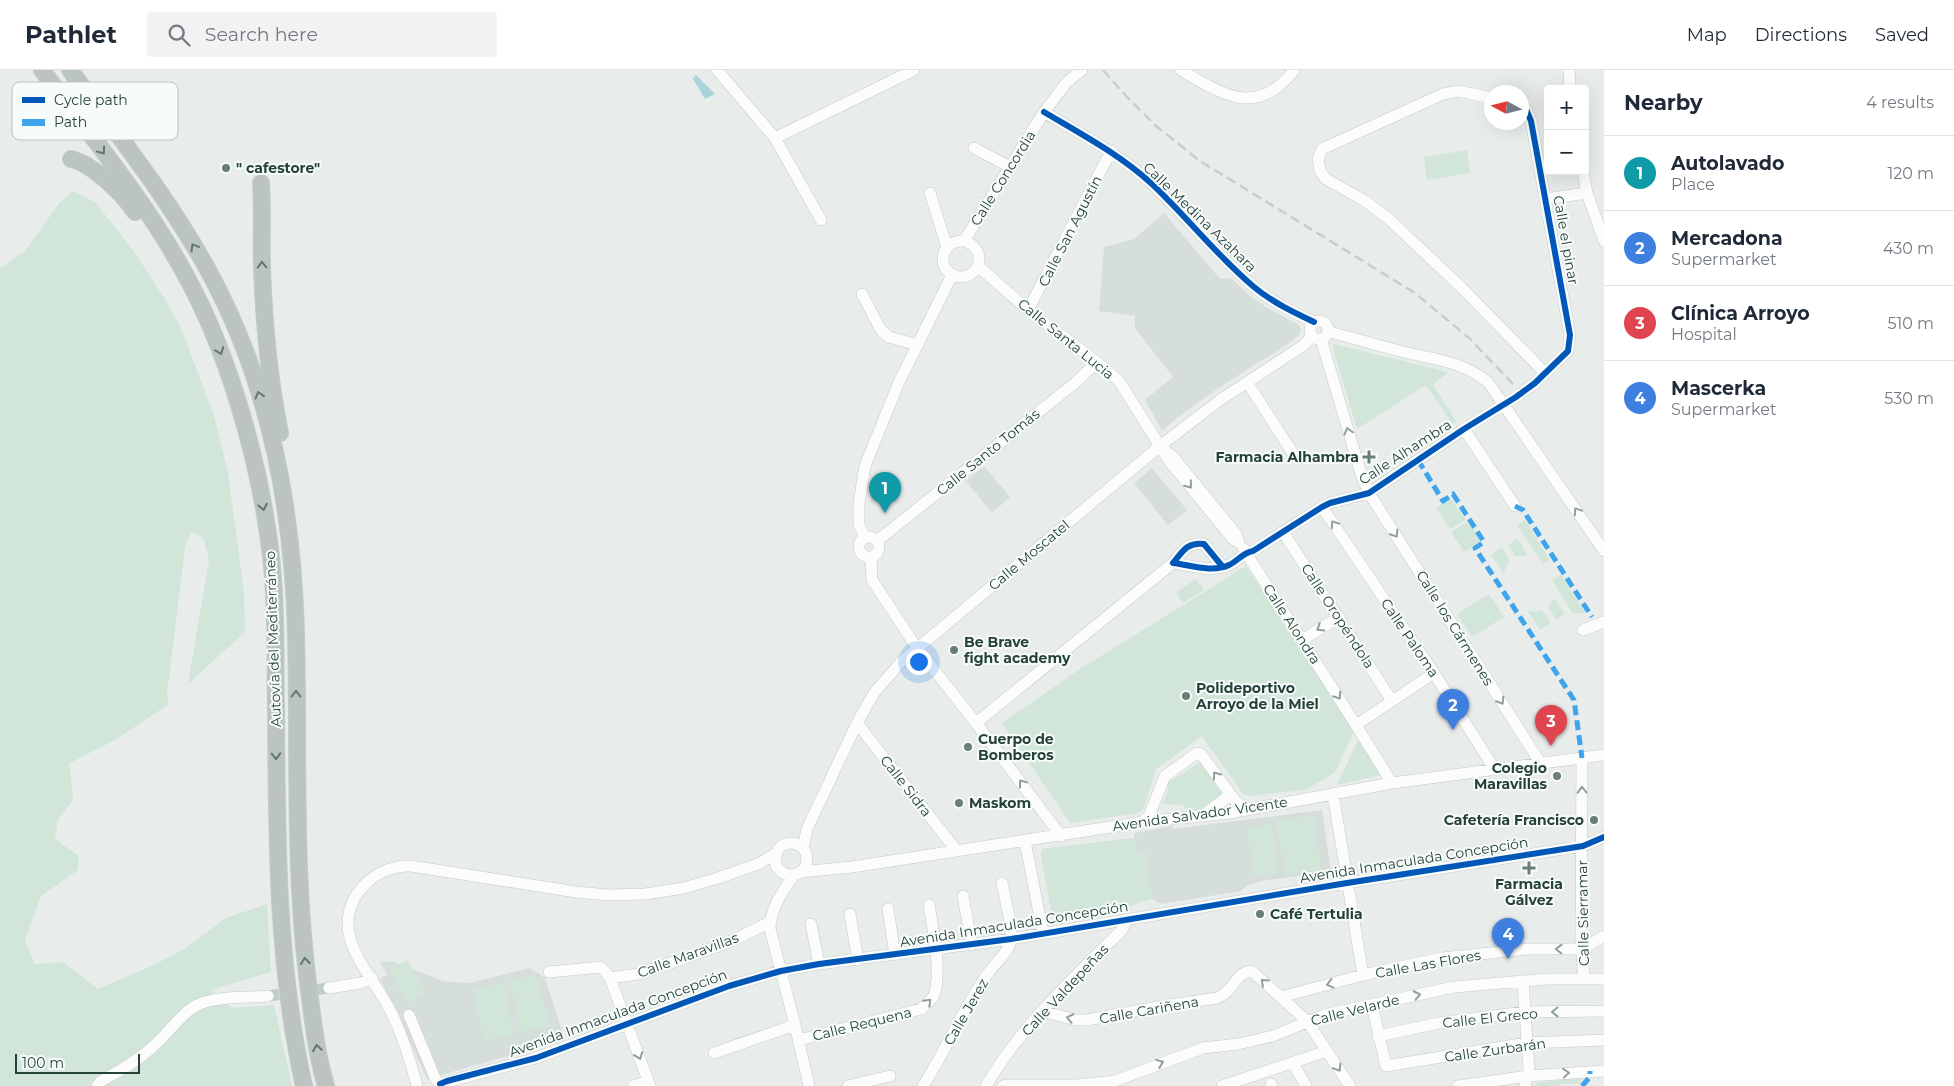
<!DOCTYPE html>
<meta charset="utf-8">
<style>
:root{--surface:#fff;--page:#f2f2f3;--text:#1f2937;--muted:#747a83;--line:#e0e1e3;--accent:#0b8043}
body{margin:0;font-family:Montserrat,sans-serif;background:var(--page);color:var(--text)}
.controls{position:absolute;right:15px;top:15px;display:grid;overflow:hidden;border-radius:5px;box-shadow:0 5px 20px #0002}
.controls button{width:45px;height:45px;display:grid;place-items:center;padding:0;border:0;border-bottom:1px solid var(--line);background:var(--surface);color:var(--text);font:25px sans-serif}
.compass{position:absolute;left:1484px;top:15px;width:45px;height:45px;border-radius:50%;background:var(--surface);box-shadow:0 5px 20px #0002;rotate:277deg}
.scale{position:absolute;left:15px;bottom:12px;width:125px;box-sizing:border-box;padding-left:5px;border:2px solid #24423a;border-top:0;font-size:14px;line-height:18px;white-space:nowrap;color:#24423a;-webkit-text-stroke:4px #f7fbf9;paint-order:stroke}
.you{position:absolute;left:918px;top:591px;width:18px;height:18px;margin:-12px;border:4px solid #fff;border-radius:50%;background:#1a73e8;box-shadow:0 0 0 8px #1a73e833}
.badge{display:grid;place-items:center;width:32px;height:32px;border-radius:50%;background:var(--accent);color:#fff;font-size:16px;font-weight:700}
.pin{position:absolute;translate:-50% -41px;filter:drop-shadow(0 1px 2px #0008)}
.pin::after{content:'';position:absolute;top:26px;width:18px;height:15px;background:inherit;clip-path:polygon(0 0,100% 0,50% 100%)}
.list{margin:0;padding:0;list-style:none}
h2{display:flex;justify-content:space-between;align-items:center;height:65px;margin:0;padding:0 20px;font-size:21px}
h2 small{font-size:16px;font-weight:400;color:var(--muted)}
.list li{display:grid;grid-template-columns:32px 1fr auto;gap:15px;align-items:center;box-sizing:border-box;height:75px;padding:0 20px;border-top:1px solid var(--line)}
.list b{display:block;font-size:19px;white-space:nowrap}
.list p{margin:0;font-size:16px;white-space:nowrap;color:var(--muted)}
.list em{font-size:16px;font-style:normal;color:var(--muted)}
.icon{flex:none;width:28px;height:28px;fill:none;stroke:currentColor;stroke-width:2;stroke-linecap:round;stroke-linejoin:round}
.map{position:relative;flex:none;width:1604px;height:1016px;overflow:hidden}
header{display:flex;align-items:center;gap:30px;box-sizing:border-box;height:70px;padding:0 25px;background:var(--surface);border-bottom:1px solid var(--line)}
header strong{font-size:24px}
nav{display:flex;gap:28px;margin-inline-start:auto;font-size:18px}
.search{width:350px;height:45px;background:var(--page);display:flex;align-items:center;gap:12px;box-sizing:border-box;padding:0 18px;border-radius:5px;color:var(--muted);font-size:19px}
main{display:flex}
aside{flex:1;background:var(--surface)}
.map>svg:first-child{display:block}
.built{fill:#d6dedb}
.green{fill:#d1e6d8}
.water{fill:#a9d4db}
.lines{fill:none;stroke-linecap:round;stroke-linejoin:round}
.minor-tunnel{stroke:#c1cbc8;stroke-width:11;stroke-dasharray:11 5.5;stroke-linecap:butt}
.minor-casing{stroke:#c5cac8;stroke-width:12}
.highway-casing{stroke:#c3ccc9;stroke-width:18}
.minor{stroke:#fcfcfc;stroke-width:11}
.highway{stroke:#bcc4c2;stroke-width:16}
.rail{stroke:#c9cdcc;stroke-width:2.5;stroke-dasharray:10 5;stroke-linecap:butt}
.quiet{stroke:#3ea4ec;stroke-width:5;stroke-dasharray:10 5;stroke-linecap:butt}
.cycleway-casing{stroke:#f7fbf9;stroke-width:9}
.cycleway{stroke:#0057b8;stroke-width:6}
.oneway{stroke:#617670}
.oneway2{stroke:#909f9b}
.poi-dot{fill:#697e78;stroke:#f7fbf9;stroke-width:2}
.labels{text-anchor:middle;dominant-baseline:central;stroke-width:4;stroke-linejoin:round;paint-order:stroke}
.poi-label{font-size:14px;font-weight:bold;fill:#24423a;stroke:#f7fbf9;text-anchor:start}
.street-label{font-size:14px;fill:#24423a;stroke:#f7fbf9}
.key{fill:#f7fbf9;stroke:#b8c4c0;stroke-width:1}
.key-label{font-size:14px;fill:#24423a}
</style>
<header>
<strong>Pathlet</strong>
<div class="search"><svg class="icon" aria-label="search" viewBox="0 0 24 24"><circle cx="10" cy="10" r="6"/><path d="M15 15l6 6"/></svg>Search here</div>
<nav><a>Map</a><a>Directions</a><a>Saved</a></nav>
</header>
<main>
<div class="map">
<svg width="1604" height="1016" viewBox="0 0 1604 1016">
<rect width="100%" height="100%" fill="#e8edeb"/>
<!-- built -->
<path class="built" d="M1164 143 1220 209 1231 208 1249 225 1266 237 1299 255 1301 261 1299 265 1288 274 1220 317 1177 348 1162 361 1145 330 1173 307 1135 258V246L1099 241 1104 177 1134 169Z
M984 396 1010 427 992 443 966 411Z
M1152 398 1187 440 1168 455 1134 413Z
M1322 740 1331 802 1267 810 1247 815 1241 821 1161 834 1152 829 1139 832 1135 835 1052 846 1041 784 1043 779 1134 768V763L1172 756 1173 759Z
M392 891 443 911 469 913 530 898 545 908 565 970 427 1009 380 908 387 905 380 892Z"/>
<!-- green -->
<path class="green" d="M1467 80 1470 103 1427 110 1424 87Z
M73 121 96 133 135 183 165 229 181 258 214 345 228 403 244 522 245 562 188 614 209 490 203 468 191 461 185 477 167 625 169 634 115 670 70 693 73 730 58 749 55 769 79 786 78 800 41 826 25 870 35 894 63 892 98 919 154 895 186 878 226 848 267 834 271 902 211 920 232 938 274 935 292 1016H0V198L25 181 60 132Z
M1334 274 1448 302 1433 315 1457 352 1453 354 1426 315 1357 359 1333 279Z
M1451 429 1466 450 1450 459 1436 438Z
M1525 450 1550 490 1543 494 1517 455Z
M1468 451 1481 471 1464 482 1451 462Z
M1517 469H1518L1528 486H1515L1508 475Z
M1502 477 1510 491 1506 495 1504 504 1491 485Z
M1246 496 1354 661 1336 701 1323 710 1307 719 1248 726 1243 724 1202 666 1156 699 1143 740 1139 743 1070 753 1002 653 1080 599Z
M1561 505 1585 543 1573 544 1552 510Z
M1196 509 1204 520 1183 533 1176 522Z
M1489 524 1504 547 1472 567 1457 544Z
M1554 528 1565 544 1556 549 1548 537Z
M1527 540 1535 542 1542 540 1551 553 1540 560Z
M1359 668 1381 705 1337 715Z
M1200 692 1223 725 1203 741 1195 742 1189 737 1186 739 1182 735 1163 734 1169 719 1166 714Z
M1313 745 1321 799 1285 805 1277 751Z
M1271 754 1279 803 1254 807 1247 758Z
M1134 768 1137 784 1146 783 1152 829 1139 832 1135 835 1052 846 1041 784 1043 779Z
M407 890 425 923 407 933 390 899Z
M535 905 551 956 522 962 509 910Z
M503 913 514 964 484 970 473 920Z
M1577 1008 1582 1009 1578 1013 1561 1014 1559 1016H1537L1536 1013Z"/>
<!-- water -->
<path class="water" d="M695 5H696L715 24 705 29 692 7 695 8Z"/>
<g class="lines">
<!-- minor-tunnel -->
<path class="minor-tunnel" d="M268 926 329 918"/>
<!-- minor casing -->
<g class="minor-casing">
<path id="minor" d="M717 0 775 68 821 150
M1181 0C1222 25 1258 48 1294 0
M1569 0 1570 19
M1492 28 1459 21 1443 24 1322 79 1318 90 1320 101 1326 109 1365 131 1390 150 1463 219 1545 303
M1044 42C1081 64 1119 84 1152 114 1187 147 1217 186 1254 217 1272 232 1293 242 1314 252
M775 68 914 0
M974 78 1010 97
M1583 101 1587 123 1604 171
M930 123 947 177
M1545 129 1587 123
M964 171 1044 42 1067 12 1082 0
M943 189a18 18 0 1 1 36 0a18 18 0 1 1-36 0Z
M978 196 1028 240 1097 292 1119 311 1170 392 1233 469 1239 473 1236 464 1174 388 1160 376
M862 224 881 260 889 267 918 275
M1028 240 1111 81
M1310 260a9 9 0 1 1 18 0a9 9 0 1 1-18 0Z
M1329 262C1355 268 1382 277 1408 283 1439 290 1462 292 1488 312L1604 481
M1321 269 1362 407 1369 423 1541 694
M1247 312 1294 385
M1464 359 1515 436
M1322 437 1434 603 1495 700
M1283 462 1392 631
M859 477a10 10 0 1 1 20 0a10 10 0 1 1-20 0Z
M865 468 859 455V433L865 396 899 312 952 205
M877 471 1075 313 1097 292
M1243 478 1356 655 1392 713
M871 487 872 510 917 578 976 653 1061 766
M1222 496 1204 474C1187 472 1183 481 1173 493 1190 495 1212 503 1229 495 1238 491 1242 483 1253 481L1322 437 1330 433 1369 423 1464 359 1516 327 1535 313 1568 281 1570 265 1531 51 1526 39 1522 36
M1583 560 1604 552
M1302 570 1339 547
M857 653 956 780
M976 653 1173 493
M1356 655 1434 603
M1582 688 1581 873 1584 908
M1333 724 1363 905
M1205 744 1230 725
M1143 752 1149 746 1165 706 1197 683 1201 684 1237 733 1249 738
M1025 771 1043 863
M775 789a16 16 0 1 1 32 0a16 16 0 1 1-32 0Z
M803 778 807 759 857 653 874 623 901 592 1160 376 1220 330 1304 275 1312 266
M800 802 852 797 1143 752 1230 743 1392 713 1604 685
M795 804C783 820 770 839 770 859L795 955 809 1016
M963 826 972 875
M888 839 895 885
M850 844 858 890
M811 854 819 894
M549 902 601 897 610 908 650 1016
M610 908 638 904 671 893 732 871 770 852
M1523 911 1529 1001 1525 1016
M329 918 360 913 372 908
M1281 927 1363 905 1442 888 1528 879H1583L1604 866
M1372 935 1386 996 1527 973 1604 970
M1042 941 1076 950H1087L1163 936 1217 928C1232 923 1235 904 1250 901L1254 903 1307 951 1350 1016
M409 945 435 1008 441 1016
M1378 966 1439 953 1524 942 1604 941
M799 970 921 939C925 935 932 930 934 925 942 903 933 859 929 835
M714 983 795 955
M1293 993 1306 1016
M440 1014 536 988 729 916 781 901 819 894 1011 869 1347 813 1583 776 1604 767
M1271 1014 1272 1016
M97 1016 101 1011C122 1000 142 988 159 971 173 958 183 940 202 933 222 926 247 928 268 926
M417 1016C410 989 402 963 389 938 377 915 357 893 350 868 339 830 374 794 411 796L576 822 608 825 645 824 684 818 718 808 758 794 777 783
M633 1016 648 1011
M848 1016 890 1006
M923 1016C947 979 963 937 989 902 996 892 1008 883 1011 871 1013 859 1005 827 1002 813
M986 1016C1021 956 1073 908 1122 860L1127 849
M1003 1016 1006 1015H1077L1115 1011 1203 978 1238 974 1273 966 1324 945 1454 917 1548 909H1604
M1222 1016 1327 981
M1458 1016 1528 1006 1604 1001"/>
</g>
<!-- highway casing -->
<g class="highway-casing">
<path id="highway" d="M42 0C90 65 147 133 185 204 228 282 257 383 269 471 277 527 275 583 276 639 277 765 276 892 304 1016
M70 0C118 65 169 129 208 200 269 311 293 439 296 564 299 683 293 802 309 920 313 953 317 985 326 1016
M71 89C93 94 123 124 135 142
M261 113C263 141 261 170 262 198 264 253 269 309 280 363"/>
</g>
<!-- minor -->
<use href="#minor" class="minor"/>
<!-- highway -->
<use href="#highway" class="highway"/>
<!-- rail -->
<path class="rail" d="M1103 0 1127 27 1156 56 1200 91 1415 223 1469 268 1513 314"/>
<!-- quiet -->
<path class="quiet" d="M1418 390 1443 431 1453 424 1484 472 1475 478 1574 630 1582 688
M1515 436 1523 440 1592 547
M1582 1016 1590 1007V1001"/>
<!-- cycleway casing -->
<g class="cycleway-casing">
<path id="cycleway" d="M1044 42C1081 64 1119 84 1152 114 1187 147 1217 186 1254 217 1272 232 1293 242 1314 252
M1222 496 1204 474C1187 472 1183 481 1173 493 1190 495 1212 503 1229 495 1238 491 1242 483 1253 481L1322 437 1330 433 1369 423 1464 359 1516 327 1535 313 1568 281 1570 265 1531 51 1526 39 1522 36
M441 1016 440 1014 447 1011 536 988 729 916 781 901 819 894 1011 869 1347 813 1583 776 1604 767"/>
</g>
<!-- cycleway -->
<use href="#cycleway" class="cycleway"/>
</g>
<!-- one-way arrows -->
<defs><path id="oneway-chevron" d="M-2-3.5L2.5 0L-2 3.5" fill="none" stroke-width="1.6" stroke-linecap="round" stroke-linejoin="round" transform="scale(1.25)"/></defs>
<g class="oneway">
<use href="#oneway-chevron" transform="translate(102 81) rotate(54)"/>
<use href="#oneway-chevron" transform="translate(194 177) rotate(-121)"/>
<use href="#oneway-chevron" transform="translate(262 195) rotate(-92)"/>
<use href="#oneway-chevron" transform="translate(220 281) rotate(69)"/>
<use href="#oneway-chevron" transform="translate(259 325) rotate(-107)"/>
<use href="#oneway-chevron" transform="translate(263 437) rotate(80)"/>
<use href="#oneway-chevron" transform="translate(296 624) rotate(-90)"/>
<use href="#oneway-chevron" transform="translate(276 686) rotate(89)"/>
<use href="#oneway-chevron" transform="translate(305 891) rotate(-97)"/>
<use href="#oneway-chevron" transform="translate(317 978) rotate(-99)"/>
</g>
<g class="oneway2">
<use href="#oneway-chevron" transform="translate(1348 361) rotate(-106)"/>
<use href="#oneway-chevron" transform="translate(1189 415) rotate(51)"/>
<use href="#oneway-chevron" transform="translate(1577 441) rotate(-124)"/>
<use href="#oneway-chevron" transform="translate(1334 454) rotate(-124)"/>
<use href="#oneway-chevron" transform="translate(1395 464) rotate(58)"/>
<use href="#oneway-chevron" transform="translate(1320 558) rotate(148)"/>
<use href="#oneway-chevron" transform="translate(1338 626) rotate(57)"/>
<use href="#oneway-chevron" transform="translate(1501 631) rotate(58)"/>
<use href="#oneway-chevron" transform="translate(1216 705) rotate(-125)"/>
<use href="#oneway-chevron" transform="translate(1022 713) rotate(-127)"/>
<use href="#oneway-chevron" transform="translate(1582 720) rotate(-91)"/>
<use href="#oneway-chevron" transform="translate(1559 879) rotate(-179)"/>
<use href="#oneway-chevron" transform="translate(1264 912) rotate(-138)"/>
<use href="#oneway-chevron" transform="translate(1330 914) rotate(165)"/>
<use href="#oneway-chevron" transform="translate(1417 925) rotate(-12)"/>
<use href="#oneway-chevron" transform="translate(928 932) rotate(-46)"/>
<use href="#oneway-chevron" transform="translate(1555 942) rotate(179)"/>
<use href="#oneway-chevron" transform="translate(1070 948) rotate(-168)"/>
<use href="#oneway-chevron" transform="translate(639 986) rotate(70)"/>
<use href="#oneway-chevron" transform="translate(1160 993) rotate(-22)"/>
<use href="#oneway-chevron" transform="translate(1338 998) rotate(57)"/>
<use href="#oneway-chevron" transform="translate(1566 1003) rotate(-4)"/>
</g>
<!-- markers -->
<g class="poi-dot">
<circle cx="226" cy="98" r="5"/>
<path d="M1366.5 379.5h5v5h5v5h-5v5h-5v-5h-5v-5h5z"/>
<circle cx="954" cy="580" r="5"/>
<circle cx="1186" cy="626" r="5"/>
<circle cx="968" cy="677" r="5"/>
<circle cx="1557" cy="706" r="5"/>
<circle cx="959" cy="733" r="5"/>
<circle cx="1594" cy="750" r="5"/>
<path d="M1526.5 790.5h5v5h5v5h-5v5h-5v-5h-5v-5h5z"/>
<circle cx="1260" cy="844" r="5"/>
</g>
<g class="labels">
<!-- poi labels -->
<g class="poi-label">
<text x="236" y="98">" cafestore"</text>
<text x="1359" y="387" text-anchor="end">Farmacia Alhambra</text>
<text x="964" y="572">Be Brave<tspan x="964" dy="16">fight academy</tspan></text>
<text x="1196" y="618">Polideportivo<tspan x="1196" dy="16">Arroyo de la Miel</tspan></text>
<text x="978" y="669">Cuerpo de<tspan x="978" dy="16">Bomberos</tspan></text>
<text x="1547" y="698" text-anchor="end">Colegio<tspan x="1547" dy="16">Maravillas</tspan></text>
<text x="969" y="733">Maskom</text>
<text x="1584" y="750" text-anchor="end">Cafetería Francisco</text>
<text x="1529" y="814" text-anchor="middle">Farmacia<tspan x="1529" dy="16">Gálvez</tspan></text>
<text x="1270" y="844">Café Tertulia</text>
</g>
<!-- street labels -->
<g class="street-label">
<text transform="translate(1003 108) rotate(-58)">Calle Concordia</text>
<text transform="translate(1200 147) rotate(44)">Calle Medina Azahara</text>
<text transform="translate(1070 161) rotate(-63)">Calle San Agustín</text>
<text transform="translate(1566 170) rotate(80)">Calle el pinar</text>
<text transform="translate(1066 269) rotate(39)">Calle Santa Lucia</text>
<text transform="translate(988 382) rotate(-39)">Calle Santo Tomás</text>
<text transform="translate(1405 382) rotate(-33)">Calle Alhambra</text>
<text transform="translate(1029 485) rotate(-40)">Calle Moscatel</text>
<text transform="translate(1338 546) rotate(57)">Calle Oropéndola</text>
<text transform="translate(1292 554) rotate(57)">Calle Alondra</text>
<text transform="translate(1455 558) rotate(58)">Calle los Cármenes</text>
<text transform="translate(1410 568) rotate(56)">Calle Paloma</text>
<text transform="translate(273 569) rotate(-92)">Autovía del Mediterráneo</text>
<text transform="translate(906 716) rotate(52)">Calle Sidra</text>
<text transform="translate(1200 744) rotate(-8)">Avenida Salvador Vicente</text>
<text transform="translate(1414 790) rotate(-9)">Avenida Inmaculada Concepción</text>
<text transform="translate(1583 843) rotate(-91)">Calle Sierramar</text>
<text transform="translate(1014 854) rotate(-9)">Avenida Inmaculada Concepción</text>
<text transform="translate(688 885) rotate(-20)">Calle Maravillas</text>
<text transform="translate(1428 894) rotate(-10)">Calle Las Flores</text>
<text transform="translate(1065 920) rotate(-47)">Calle Valdepeñas</text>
<text transform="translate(1149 940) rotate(-10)">Calle Cariñena</text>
<text transform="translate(1355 940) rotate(-14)">Calle Velarde</text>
<text transform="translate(966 942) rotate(-60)">Calle Jerez</text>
<text transform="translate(618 943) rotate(-20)">Avenida Inmaculada Concepción</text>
<text transform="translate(1490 948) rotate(-6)">Calle El Greco</text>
<text transform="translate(862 954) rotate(-14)">Calle Requena</text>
<text transform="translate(1495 980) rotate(-8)">Calle Zurbarán</text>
</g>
</g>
<!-- legend -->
<rect x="12" y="12" width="166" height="58" rx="8" class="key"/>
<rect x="22" y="27" width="23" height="6" fill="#0057b8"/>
<rect x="22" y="49" width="23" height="7" fill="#3ea4ec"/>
<g class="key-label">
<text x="54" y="35">Cycle path</text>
<text x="54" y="57">Path</text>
</g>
</svg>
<div class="controls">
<button>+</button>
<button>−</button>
</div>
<svg class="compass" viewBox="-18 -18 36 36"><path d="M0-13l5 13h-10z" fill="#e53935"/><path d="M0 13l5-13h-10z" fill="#747a83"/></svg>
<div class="scale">100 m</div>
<div class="you"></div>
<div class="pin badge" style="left:885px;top:443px;background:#0f9aa8">1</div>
<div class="pin badge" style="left:1453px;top:660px;background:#3f7fe0">2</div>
<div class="pin badge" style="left:1551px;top:676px;background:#e0444e">3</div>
<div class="pin badge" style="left:1508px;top:889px;background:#3f7fe0">4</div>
</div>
<aside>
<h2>Nearby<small>4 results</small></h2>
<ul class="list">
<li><span class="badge" style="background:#0f9aa8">1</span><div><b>Autolavado</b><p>Place</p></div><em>120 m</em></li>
<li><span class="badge" style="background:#3f7fe0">2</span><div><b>Mercadona</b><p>Supermarket</p></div><em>430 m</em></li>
<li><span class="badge" style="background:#e0444e">3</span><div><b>Clínica Arroyo</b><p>Hospital</p></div><em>510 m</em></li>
<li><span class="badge" style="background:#3f7fe0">4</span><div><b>Mascerka</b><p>Supermarket</p></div><em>530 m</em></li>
</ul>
</aside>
</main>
